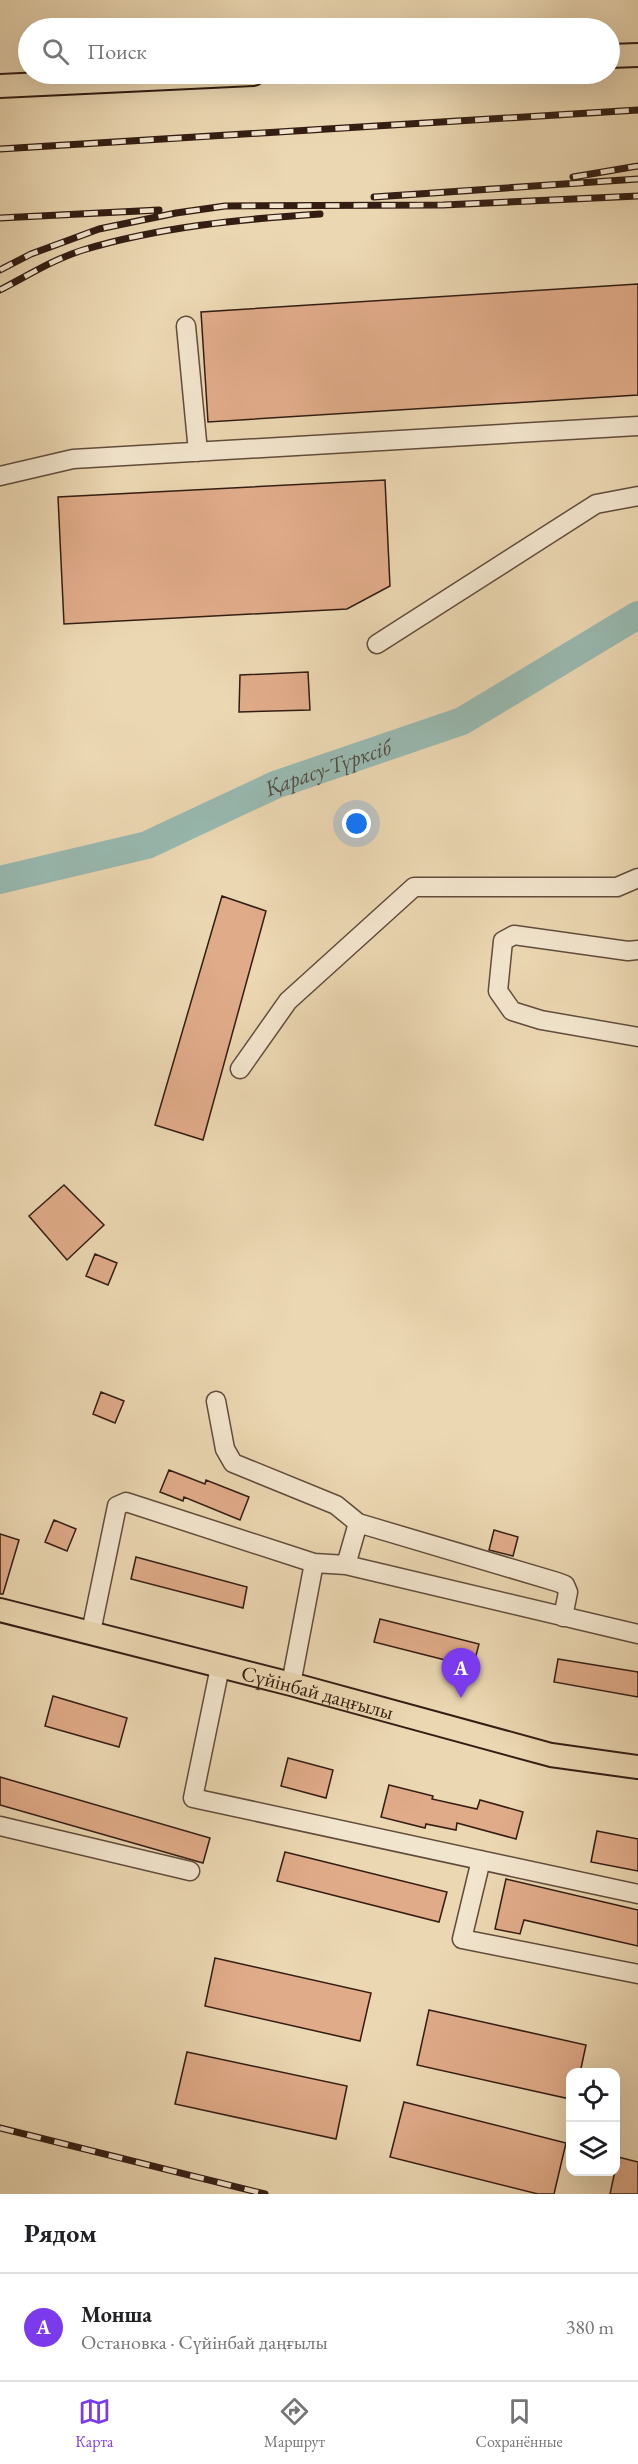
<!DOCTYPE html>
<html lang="ru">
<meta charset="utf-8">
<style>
:root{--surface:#fff;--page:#f6f6f6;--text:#202124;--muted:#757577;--line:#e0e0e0;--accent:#7c3aed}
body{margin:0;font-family:"EB Garamond",serif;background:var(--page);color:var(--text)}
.controls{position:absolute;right:18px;bottom:18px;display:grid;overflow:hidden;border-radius:12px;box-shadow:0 6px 24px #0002}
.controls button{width:54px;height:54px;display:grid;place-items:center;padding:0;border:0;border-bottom:2px solid var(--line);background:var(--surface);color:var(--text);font:30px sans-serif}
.you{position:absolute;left:357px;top:824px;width:21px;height:21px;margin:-15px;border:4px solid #fff;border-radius:50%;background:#1a73e8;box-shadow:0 0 0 9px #1a73e833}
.badge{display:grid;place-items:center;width:39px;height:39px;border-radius:50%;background:var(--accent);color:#fff;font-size:20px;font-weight:700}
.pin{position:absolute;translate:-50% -50px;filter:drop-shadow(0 2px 3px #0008)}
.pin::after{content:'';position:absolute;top:32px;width:21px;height:18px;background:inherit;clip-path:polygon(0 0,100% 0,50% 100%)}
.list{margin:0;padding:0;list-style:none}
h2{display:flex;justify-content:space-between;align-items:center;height:78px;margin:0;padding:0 24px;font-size:26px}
h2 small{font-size:20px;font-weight:400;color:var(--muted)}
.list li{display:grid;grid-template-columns:39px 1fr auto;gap:18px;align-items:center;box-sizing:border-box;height:108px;padding:0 24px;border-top:2px solid var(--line)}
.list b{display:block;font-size:22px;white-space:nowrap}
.list p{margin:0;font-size:20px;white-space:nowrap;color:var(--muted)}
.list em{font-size:20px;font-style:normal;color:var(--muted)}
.icon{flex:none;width:33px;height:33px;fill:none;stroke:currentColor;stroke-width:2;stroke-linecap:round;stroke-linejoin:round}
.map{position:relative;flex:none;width:638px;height:2194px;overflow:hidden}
.search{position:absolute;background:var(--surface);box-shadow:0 6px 24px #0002;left:18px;right:18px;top:18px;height:66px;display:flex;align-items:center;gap:15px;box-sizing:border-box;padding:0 21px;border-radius:33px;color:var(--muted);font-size:22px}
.sheet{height:186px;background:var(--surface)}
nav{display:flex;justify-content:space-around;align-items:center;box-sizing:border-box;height:84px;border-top:2px solid var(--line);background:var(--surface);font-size:16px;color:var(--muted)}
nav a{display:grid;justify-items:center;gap:3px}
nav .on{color:var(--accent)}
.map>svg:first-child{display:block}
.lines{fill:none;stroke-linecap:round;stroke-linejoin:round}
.river{stroke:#98b9b0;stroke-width:28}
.building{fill:#e0ab89;stroke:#331d13;stroke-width:1.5}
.minor-casing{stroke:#614c3b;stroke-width:21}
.major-casing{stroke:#331d13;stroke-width:26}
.minor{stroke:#f2e5cd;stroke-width:18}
.major{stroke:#ebd7b2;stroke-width:22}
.rail-casing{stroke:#331d13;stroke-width:7}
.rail{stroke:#f2e5cd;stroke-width:4.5;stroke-dasharray:14;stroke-linecap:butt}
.labels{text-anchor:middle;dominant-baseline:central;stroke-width:6;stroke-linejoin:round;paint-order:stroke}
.street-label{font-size:21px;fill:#331d13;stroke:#f2e5cd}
.water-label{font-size:22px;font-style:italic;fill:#514c42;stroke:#f2e5cd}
</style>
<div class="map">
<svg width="638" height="2194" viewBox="0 0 638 2194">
<rect width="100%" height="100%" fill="#ebd7b2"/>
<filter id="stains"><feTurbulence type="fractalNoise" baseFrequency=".00333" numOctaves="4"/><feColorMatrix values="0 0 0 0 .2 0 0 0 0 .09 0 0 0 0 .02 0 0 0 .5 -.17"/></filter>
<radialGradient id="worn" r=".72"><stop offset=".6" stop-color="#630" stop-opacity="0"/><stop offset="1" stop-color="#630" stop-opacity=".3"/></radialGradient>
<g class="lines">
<!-- river -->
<path class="river" id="s1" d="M0 880 147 845 275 785 462 721 638 615"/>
</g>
<!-- building -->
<path class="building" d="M638 284V395L208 422 201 312Z
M385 480 390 586 347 609 64 624 58 497Z
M308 672 310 710 239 712 240 675Z
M222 896 266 911 203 1140 155 1125Z
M64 1185 104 1225 67 1260 29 1216Z
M95 1254 117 1263 108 1285 86 1276Z
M101 1392 124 1401 115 1423 93 1414Z
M169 1470 205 1484 206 1480 249 1497 240 1520 184 1497 183 1501 160 1492Z
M54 1520 76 1529 67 1551 45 1542Z
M494 1530 518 1537 513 1556 489 1550Z
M0 1534 19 1540 3 1594H0Z
M136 1557 247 1587 243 1608 131 1579Z
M380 1619 479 1644 473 1667 374 1642Z
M558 1659 638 1672V1697L554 1682Z
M53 1696 127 1718 119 1747 45 1726Z
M288 1758 333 1770 326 1798 281 1786Z
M0 1777 210 1838 203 1863 0 1805Z
M389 1785 433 1796 432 1799 477 1809 480 1800 523 1812 516 1839 457 1823 456 1830 426 1824 425 1828 381 1817Z
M597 1831 638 1839V1871L591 1862Z
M285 1852 447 1892 439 1922 277 1881Z
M506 1879 638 1910V1946L524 1920 520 1934 495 1929Z
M215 1958 371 1993 360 2041 205 2006Z
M429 2010 586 2045 580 2073H570V2099L417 2065Z
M187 2052 347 2086 336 2139 175 2104Z
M404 2102 566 2143 554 2194H538L390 2157Z
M618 2157 638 2162V2194H610Z"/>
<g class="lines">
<!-- minor casing -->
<g class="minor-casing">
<path id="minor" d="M186 326 198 452
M0 476 73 459 638 426
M377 644 596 504 638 496
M638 950 628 951 514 935 503 941 498 991 512 1011 541 1020 638 1037
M240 1069 288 1001 414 887H617L638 878
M216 1401 225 1449 233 1463 336 1505 358 1523 346 1565
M358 1523 557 1582 565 1585 568 1592 563 1617
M91 1632 117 1506 126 1502 314 1563
M220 1667 193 1798 638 1894
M291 1684 314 1563 346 1565 638 1634
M0 1826 190 1871
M481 1860 462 1939 638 1974"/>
</g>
<!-- major casing -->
<g class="major-casing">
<g id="major">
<path d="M610 56 638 55"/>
<path d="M0 86 253 74"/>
<path id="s2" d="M0 1610 291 1684 551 1755 638 1767"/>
</g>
</g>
<!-- minor -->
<use href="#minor" class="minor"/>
<!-- major -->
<use href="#major" class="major"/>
<!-- rail casing -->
<g class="rail-casing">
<path id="rail" d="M0 149 638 110
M573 177 638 166
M374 197 638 179
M0 218 159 210
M0 270 31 254 99 229 176 213 225 206 443 205 638 196
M0 290C27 276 54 259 83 250 159 227 241 219 320 214
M0 2128 265 2194"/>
</g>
<!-- rail -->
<use href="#rail" class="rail"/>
</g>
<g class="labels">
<!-- street labels -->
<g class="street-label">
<text stroke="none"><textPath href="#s2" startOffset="328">Сүйінбай даңғылы</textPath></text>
</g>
<!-- water labels -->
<g class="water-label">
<text stroke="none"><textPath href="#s1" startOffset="348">Қарасу-Түрксіб</textPath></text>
</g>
</g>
<rect width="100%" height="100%" filter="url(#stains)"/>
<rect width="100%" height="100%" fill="url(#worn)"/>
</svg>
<div class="controls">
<button><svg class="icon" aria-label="locate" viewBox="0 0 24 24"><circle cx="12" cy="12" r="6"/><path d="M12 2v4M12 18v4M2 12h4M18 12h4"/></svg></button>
<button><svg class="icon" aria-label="layers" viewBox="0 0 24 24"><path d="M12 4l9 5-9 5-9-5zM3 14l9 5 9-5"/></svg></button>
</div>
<div class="you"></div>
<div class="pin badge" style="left:461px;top:1698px">A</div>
<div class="search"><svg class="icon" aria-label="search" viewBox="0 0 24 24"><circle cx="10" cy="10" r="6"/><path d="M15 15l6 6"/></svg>Поиск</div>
</div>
<section class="sheet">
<h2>Рядом<small></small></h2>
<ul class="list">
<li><span class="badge">A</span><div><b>Монша</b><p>Остановка · Сүйінбай даңғылы</p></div><em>380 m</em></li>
</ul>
</section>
<nav>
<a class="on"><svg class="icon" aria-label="map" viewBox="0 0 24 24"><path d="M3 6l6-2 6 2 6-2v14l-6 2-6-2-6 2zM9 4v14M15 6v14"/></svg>Карта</a>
<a><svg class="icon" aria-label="directions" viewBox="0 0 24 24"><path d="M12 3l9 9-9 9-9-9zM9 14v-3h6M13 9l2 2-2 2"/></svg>Маршрут</a>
<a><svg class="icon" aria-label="saved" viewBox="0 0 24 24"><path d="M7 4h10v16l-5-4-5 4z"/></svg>Сохранённые</a>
</nav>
